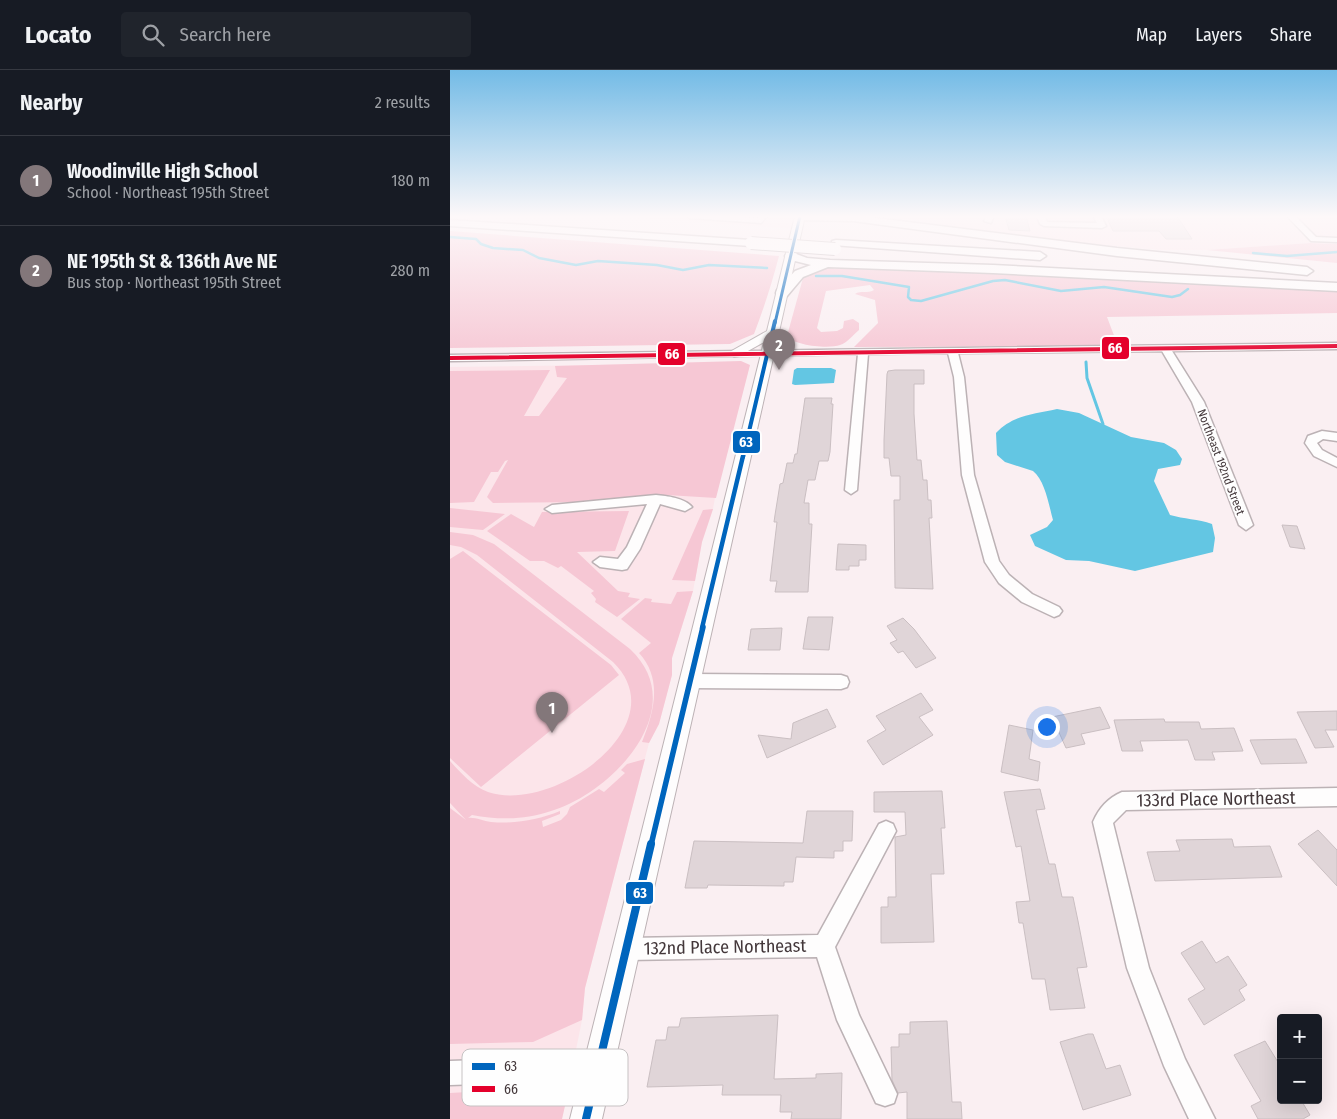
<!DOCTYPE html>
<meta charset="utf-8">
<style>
:root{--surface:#171b24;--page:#20242c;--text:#f1f3f6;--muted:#9ea1a6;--line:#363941;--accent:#83777a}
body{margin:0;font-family:"Fira Sans Condensed",sans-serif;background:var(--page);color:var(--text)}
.controls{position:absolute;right:15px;bottom:15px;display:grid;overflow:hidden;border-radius:5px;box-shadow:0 5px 20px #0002}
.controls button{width:45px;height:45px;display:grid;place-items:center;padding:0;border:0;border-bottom:1px solid var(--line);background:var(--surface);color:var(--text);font:25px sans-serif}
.you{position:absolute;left:596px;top:656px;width:18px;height:18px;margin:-12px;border:4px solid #fff;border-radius:50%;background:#1a73e8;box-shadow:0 0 0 8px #1a73e833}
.badge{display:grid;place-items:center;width:32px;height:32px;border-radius:50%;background:var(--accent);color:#fff;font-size:16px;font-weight:700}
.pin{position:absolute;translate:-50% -41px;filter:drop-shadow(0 1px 2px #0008)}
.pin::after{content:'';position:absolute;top:26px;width:18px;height:15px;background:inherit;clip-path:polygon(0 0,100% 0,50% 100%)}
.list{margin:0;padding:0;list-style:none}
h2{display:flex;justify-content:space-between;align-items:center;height:65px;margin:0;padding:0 20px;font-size:21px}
h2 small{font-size:16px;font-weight:400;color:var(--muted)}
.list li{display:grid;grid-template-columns:32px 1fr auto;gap:15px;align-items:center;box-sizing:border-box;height:90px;padding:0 20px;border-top:1px solid var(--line)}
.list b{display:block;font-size:19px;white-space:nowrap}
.list p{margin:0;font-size:16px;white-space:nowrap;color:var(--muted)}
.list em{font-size:16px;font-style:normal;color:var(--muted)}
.icon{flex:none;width:28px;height:28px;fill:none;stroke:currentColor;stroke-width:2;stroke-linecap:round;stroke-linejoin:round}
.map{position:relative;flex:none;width:887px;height:1049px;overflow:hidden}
header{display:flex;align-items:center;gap:30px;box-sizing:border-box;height:70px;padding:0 25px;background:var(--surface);border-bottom:1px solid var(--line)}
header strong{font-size:24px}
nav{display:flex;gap:28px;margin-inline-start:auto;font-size:18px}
.search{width:350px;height:45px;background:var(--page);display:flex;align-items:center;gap:12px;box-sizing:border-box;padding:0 18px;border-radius:5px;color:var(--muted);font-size:19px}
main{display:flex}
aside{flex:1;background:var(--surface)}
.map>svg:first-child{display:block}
.built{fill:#fce5ea}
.green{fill:#f6c7d4}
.water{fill:#63c6e3}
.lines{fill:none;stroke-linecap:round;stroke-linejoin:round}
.stream-far1{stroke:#63c6e3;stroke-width:2.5}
.stream{stroke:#63c6e3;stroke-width:3}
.building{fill:#e0d5d8;stroke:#cabfc2}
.minor-casing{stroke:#bcb2b5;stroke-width:3}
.major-casing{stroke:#bcb2b5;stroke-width:2}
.highway-casing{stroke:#bcb2b5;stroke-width:3}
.minor{fill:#fefdfd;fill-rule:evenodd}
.major{fill:#fefdfd;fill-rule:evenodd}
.highway{fill:#fefdfd;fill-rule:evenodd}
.highway-bridge-casing{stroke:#bcb2b5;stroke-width:14;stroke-linecap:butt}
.highway-bridge{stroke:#fefdfd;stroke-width:12}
.bus-1-far4-casing{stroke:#fefefe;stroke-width:5}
.bus-1-far3-casing{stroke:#fefefe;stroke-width:6}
.bus-1-far2-casing{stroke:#fefefe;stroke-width:8}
.bus-1-far1-casing{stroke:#fefefe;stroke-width:9}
.bus-1-casing{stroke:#fefefe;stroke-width:11}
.bus-2-casing{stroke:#fefefe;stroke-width:6}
.bus-1-far4{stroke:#0065bd;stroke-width:3}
.bus-1-far3{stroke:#0065bd;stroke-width:4}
.bus-1-far2{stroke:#0065bd;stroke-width:4.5}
.bus-1-far1{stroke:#0065bd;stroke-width:5.5}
.bus-1{stroke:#0065bd;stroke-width:8}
.bus-2{stroke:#e4002b;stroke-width:4}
.labels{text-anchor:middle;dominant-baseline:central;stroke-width:4;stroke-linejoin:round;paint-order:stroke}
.far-street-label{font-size:12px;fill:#43373a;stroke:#fefefe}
.near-street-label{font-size:18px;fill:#43373a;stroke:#fefefe}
.key{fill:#fefefe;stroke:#c6c2c3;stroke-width:1}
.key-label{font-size:14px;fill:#43373a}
.line-badge{stroke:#fefefe;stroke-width:2}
.badge-label{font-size:14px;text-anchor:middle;font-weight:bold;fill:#fff}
</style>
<header>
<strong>Locato</strong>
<div class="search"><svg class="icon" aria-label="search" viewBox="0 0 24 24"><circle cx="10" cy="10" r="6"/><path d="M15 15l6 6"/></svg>Search here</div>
<nav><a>Map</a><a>Layers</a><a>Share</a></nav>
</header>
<main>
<aside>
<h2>Nearby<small>2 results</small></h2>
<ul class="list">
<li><span class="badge">1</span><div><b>Woodinville High School</b><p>School · Northeast 195th Street</p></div><em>180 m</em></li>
<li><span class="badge">2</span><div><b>NE 195th St &amp; 136th Ave NE</b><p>Bus stop · Northeast 195th Street</p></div><em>280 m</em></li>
</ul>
</aside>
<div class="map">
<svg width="887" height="1049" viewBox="0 0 887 1049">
<rect width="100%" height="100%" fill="#faeff2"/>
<!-- built -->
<path class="built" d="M166 146H351L347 159Z
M433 146H887V174L860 173 757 180H712L605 171Z
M290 293 299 298 266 422 263 439 252 472 243 521 222 588V605L209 654 199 673 135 918 132 950 112 1049H0V297Z"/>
<!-- green -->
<path class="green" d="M0 161 329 186C322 213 314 238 304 264L280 274 0 278Z
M860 173 887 174V193L757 180Z
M376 198 644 206 887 222V243L657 247 668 276 404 277 428 253 425 230 405 224C411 220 417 224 424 220L420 215 376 221 367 258 371 262 387 261 393 258 394 251 403 249 409 253V260C404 264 397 273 390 275 379 279 345 276 337 266L353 208 366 200Z
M291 291 300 295 266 428 217 425 134 432 43 433 37 427 58 390 55 391 48 402H41L24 432 0 433V301L100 300 74 346H89L117 308 107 307 105 296Z
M0 438 55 444 33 460 0 457Z
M263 439 252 472 245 511 222 510 253 440Z
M179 441 165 481 127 482 168 521 180 523 178 527 190 529 167 547 145 532 146 529 141 523 144 521 111 496 108 498 94 491H80L37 461 61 444 84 457 92 442Z
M0 462 23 465 44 474 180 579C243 638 162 723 101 741 74 750 49 750 22 745L18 748C25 747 33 751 41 752 65 754 88 750 110 741V744L92 751 93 757 111 750 117 744 120 737 149 719 154 722 175 703 171 700 177 694 195 689 135 918 132 950 83 972 0 974V738L16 750 0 733V691C11 703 22 716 38 722 103 744 228 655 163 592L27 485 11 477 0 475Z
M13 481 161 595 169 605 31 717 0 688V489Z
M243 521 222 588V605L209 654 199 673 192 672C204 642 213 609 189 583L201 573 171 549 195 528 202 529 201 532 221 534 227 522Z
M36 1021 117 1027 112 1049H0V1023Z"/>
<!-- water -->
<path class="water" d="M347 298H381L386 300 384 313 345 315 342 314 344 300Z
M607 339 629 343 681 367 714 373 726 380 732 389 730 395 708 399 704 411 720 445C734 449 748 449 762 454L765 468 763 482 685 501 639 491 616 490 585 476 580 465 597 457 603 450C599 436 595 410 583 401L555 392 547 385 546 363C563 345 584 344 607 339Z"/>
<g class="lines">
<!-- stream-far1 -->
<path class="stream-far1" d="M0 167 26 169 31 174 43 178 73 180 89 188 126 195 148 191 207 195 233 200 259 195 317 198
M803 183 837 186 887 182
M366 206H392L459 217 458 227 461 230 471 231 543 211 555 210 611 221 654 217 722 227 730 225 738 219"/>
<!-- stream -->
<path class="stream" d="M636 292 637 308 653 354"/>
</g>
<!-- building -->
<path class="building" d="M555 146H576L580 161 559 160Z
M656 146H727L742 169H716L709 161H663Z
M445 300H474V314H464V344L467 390H471L473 410H477L478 430H481L482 448H479L483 519 445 518 444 430H450V406H441L439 388H434V370L437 304 438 301Z
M355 328H382L381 334H383L380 382 378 391H369L365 410H358L354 433H359V454H362L358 522H325L327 511H320L327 452H324L325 445 330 414 333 413 337 393H343L345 384H347Z
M832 455 847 456 855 479 840 477Z
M388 474 416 475V490H409V496H399V500H386Z
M358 547H383L379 580 353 579Z
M453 548 464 559 486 588 466 598 453 581 448 583 440 573 447 570 437 556Z
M332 558 330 580H298L301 559Z
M471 623 483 640 469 647 483 665 433 695 417 671 436 660 426 646Z
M650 637 660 658 631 664 635 674 616 678 602 647Z
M377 639 386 657 317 688 308 665 341 669 343 653Z
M887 641V660H875L884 677 865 678 847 642Z
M714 649 715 652H749L751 659 784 658 793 681 762 682 765 690H745L738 670 690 671 693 681H672L664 650Z
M559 655 583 660 579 689 590 692 588 711 551 702Z
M846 669 857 693 811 694 800 670Z
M590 719 595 739 586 740 599 794H605L612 827H623L628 851 637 897 627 898 635 938 600 940 595 909H582L573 853H569L566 832 580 831 571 776 566 777 554 722Z
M492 721 495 758H491L494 804H481L484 872 431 873V837H438V827H446L445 767 456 765 455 742H424V722Z
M357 741H403L402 771H393V781H384V788L346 787 343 812H334V816L258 815 257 818H235L244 771 353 773Z
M868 760 887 780V816L848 774Z
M782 769 784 777 820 776 832 807 705 811 697 782 730 781 726 770Z
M752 871 766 893 778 886 797 915 789 920 795 930 754 955 738 929 755 919 731 883Z
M328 945 324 1009 366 1008V1004L392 1003 391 1049H341L342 1042H330L331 1025H272L273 1015 197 1017 206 970H216L218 957H229L231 948Z
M497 951 502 1032H511L512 1049H457V1022L448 1023 442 1010 441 977H449V964H460V952Z
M638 964H643L656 999 670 995 681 1025 633 1040 610 972Z
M815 971 831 997V1030H851L860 1045 853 1049H808L801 1036 811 1031 784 985Z"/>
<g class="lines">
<!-- minor casing -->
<g class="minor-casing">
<path id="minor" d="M236 146 308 148 309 146H317L311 153 240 148Z
M536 146H544L541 153 534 151Z
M587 146H595L597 152 647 153 643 146H651L656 156 652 158 594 156 590 154Z
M837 146H845L866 167 887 168V172L861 171Z
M887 273V279L722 281 754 332 803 455 796 460 789 455 742 332 712 281 508 283 514 307 524 405 549 491 559 505 582 524 609 537 612 541 609 545 604 547 572 532 549 513 535 492 512 405 504 307 498 283 418 284 407 420 401 424 395 420 408 284 0 291V285Z
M872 361 887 363V371L873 369 867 373 872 380 887 388V397L864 386 855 373 858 366Z
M206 425C217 426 235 428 242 437L235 441 210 434 190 479 177 499 172 500 150 497 143 492 150 487 168 489 177 477 197 434 102 443 95 439 102 435Z
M239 604 391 605 397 607 399 612 397 617 391 619 239 618 233 616 231 611 233 606Z
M887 718V736L676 740 663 753 699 898 735 989 765 1049H739L714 996 677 898 643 752C649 738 658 728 672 722Z
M436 751 443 754 446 761 385 877 409 945 447 1024 444 1033 435 1036 426 1033 387 950 367 887 177 890 169 887 166 879 169 871 177 868 368 865 429 754Z
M148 986 157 989 160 998 157 1007 148 1010 0 1015V991Z"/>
</g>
<!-- major casing -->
<g class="major-casing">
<path id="major" d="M345 146H355L152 1049H120L314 272 289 286 284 287 278 283 317 261Z"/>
</g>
<!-- highway casing -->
<g class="highway-casing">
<path id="highway" d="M345 146H410L667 178 857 197 863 201 857 205 667 186 403 151 350 150 346 149Z
M0 150 301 170 307 173 301 176 0 156Z
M386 170 590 182 596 186 590 190 382 175V171Z
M341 182 357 188 380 190 543 195 887 213V221L543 203 378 197 353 207 337 226H327L326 223 327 220 345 201 361 195 337 189 335 186 337 183Z"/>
</g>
<!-- minor -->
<use href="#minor" class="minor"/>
<!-- major -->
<use href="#major" class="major"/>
<!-- highway -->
<use href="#highway" class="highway"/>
<!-- highway-bridge casing -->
<g class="highway-bridge-casing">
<path id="highway-bridge" d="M301 173 385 179"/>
</g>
<!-- highway-bridge -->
<use href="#highway-bridge" class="highway-bridge"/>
<!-- bus-1-far4 casing -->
<g class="bus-1-far4-casing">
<path id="bus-1-far4" d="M325 253 350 146"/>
</g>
<!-- bus-1-far3 casing -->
<g class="bus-1-far3-casing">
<path id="bus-1-far3" d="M293 387 325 251"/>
</g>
<!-- bus-1-far2 casing -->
<g class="bus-1-far2-casing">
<path id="bus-1-far2" d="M252 558 293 386"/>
</g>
<!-- bus-1-far1 casing -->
<g class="bus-1-far1-casing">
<path id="bus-1-far1" d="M201 775 253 557"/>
</g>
<!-- bus-1 casing -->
<g class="bus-1-casing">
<path id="bus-1" d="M136 1049 201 774"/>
</g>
<!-- bus-2 casing -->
<g class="bus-2-casing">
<path id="bus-2" d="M0 288 887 276"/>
</g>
<!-- bus-1-far4 -->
<use href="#bus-1-far4" class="bus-1-far4"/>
<!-- bus-1-far3 -->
<use href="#bus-1-far3" class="bus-1-far3"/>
<!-- bus-1-far2 -->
<use href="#bus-1-far2" class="bus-1-far2"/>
<!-- bus-1-far1 -->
<use href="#bus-1-far1" class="bus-1-far1"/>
<!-- bus-1 -->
<use href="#bus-1" class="bus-1"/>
<!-- bus-2 -->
<use href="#bus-2" class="bus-2"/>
</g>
<!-- sky -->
<linearGradient id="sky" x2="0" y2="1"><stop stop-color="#73bbe6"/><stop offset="0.5" stop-color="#fdf8f9"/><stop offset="1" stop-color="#fdf8f9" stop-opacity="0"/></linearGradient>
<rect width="887" height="293" fill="url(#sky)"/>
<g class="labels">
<!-- far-street labels -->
<g class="far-street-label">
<text transform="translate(771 392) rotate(69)">Northeast 192nd Street</text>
</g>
<!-- near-street labels -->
<g class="near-street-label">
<text transform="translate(766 729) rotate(-1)">133rd Place Northeast</text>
<text transform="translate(275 877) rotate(-1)">132nd Place Northeast</text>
</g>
</g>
<!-- legend -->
<rect x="12" y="979" width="166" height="57" rx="8" class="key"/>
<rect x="22" y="993" width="23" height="7" fill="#0065bd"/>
<rect x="22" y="1016" width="23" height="6" fill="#e4002b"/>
<g class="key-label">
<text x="54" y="1001">63</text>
<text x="54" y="1024">66</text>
</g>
<g class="line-badge">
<rect x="651" y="266" width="29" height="24" rx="5" fill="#e4002b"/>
<rect x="207" y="272" width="29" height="24" rx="5" fill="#e4002b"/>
<rect x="282" y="360" width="29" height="24" rx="5" fill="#0065bd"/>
<rect x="175" y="811" width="29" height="24" rx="5" fill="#0065bd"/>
</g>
<g class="badge-label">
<text x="665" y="283">66</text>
<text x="222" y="289">66</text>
<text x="296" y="377">63</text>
<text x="190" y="828">63</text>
</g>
</svg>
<div class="controls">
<button>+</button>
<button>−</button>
</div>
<div class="you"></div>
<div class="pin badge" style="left:102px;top:663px">1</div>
<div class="pin badge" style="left:329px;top:300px">2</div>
</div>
</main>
